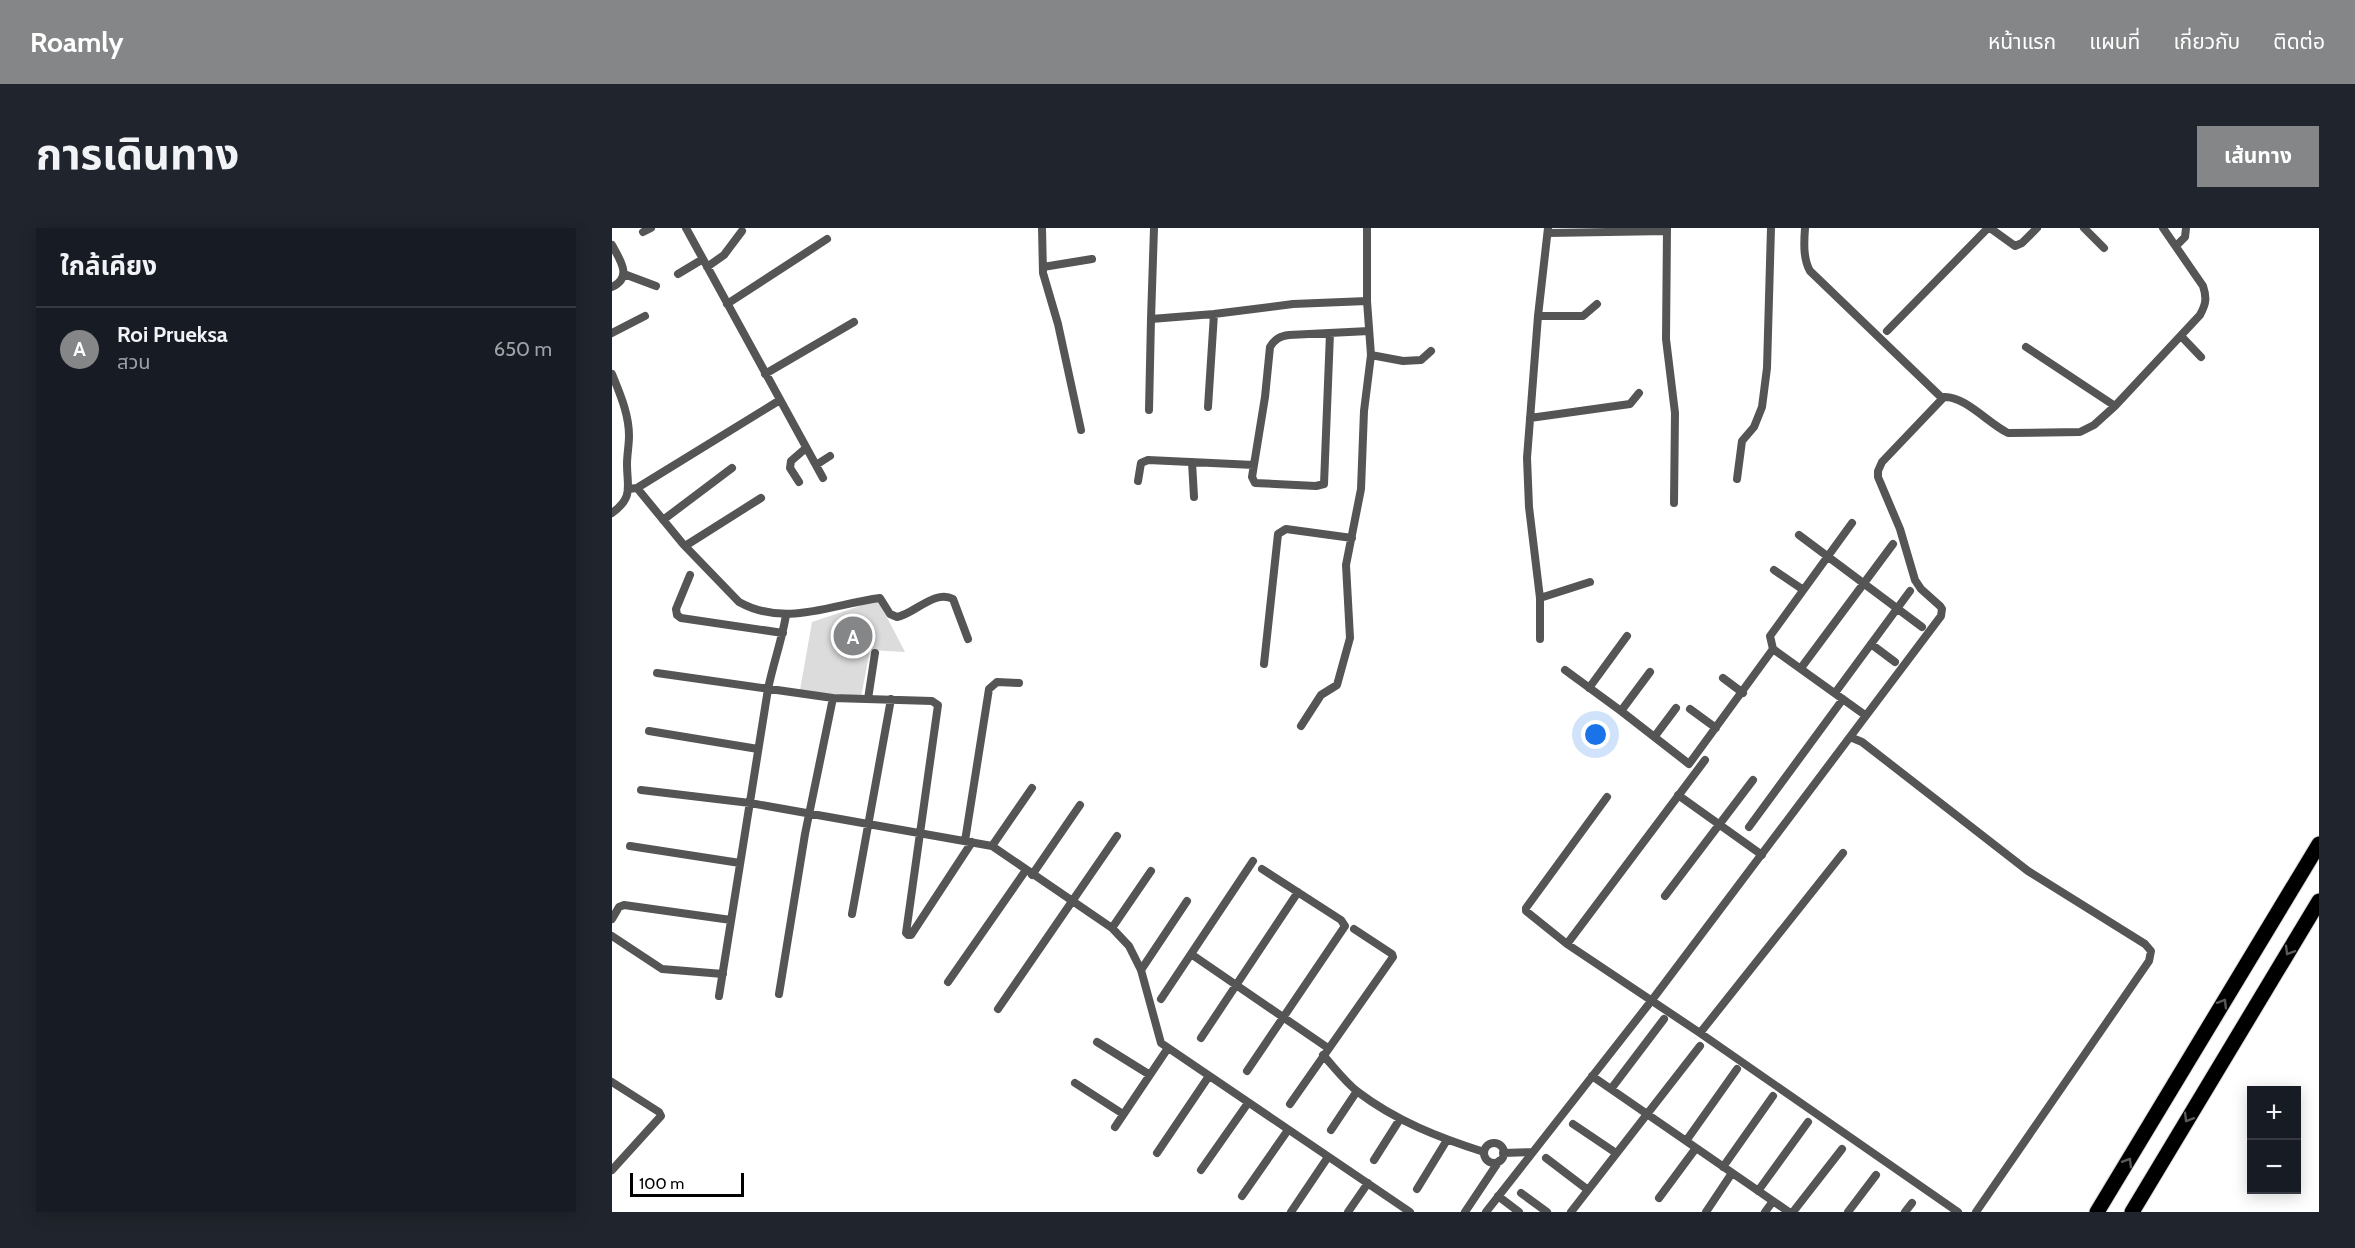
<!DOCTYPE html>
<html lang="th">
<meta charset="utf-8">
<style>
:root{--surface:#171b24;--page:#20242c;--text:#f1f3f6;--muted:#9ea1a6;--line:#363941;--accent:#858687}
body{margin:0;font-family:Cabin,"Noto Sans Thai",sans-serif;background:var(--page);color:var(--text)}
.controls{position:absolute;right:18px;bottom:18px;display:grid;overflow:hidden;border-radius:0px;box-shadow:0 3px 15px #0003}
.controls button{width:54px;height:54px;display:grid;place-items:center;padding:0;border:0;border-bottom:2px solid var(--line);background:var(--surface);color:var(--text);font:30px sans-serif}
.scale{position:absolute;left:18px;bottom:15px;width:114px;box-sizing:border-box;padding-left:6px;border:3px solid #000;border-top:0;font-size:16px;line-height:21px;white-space:nowrap;color:#000;-webkit-text-stroke:4px #fff;paint-order:stroke}
.you{position:absolute;left:984px;top:507px;width:21px;height:21px;margin:-15px;border:4px solid #fff;border-radius:50%;background:#1a73e8;box-shadow:0 0 0 9px #1a73e833}
.badge{display:grid;place-items:center;width:39px;height:39px;border-radius:50%;background:var(--accent);color:#fff;font-size:20px;font-weight:700}
.pin{position:absolute;translate:-50% -50%;border:3px solid #fff;box-shadow:0 2px 6px #0006}
.list{margin:0;padding:0;list-style:none}
h2{display:flex;justify-content:space-between;align-items:center;height:78px;margin:0;padding:0 24px;font-size:26px}
h2 small{font-size:20px;font-weight:400;color:var(--muted)}
.list li{display:grid;grid-template-columns:39px 1fr auto;gap:18px;align-items:center;box-sizing:border-box;height:84px;padding:0 24px;border-top:2px solid var(--line)}
.list b{display:block;font-size:22px;white-space:nowrap}
.list p{margin:0;font-size:20px;white-space:nowrap;color:var(--muted)}
.list em{font-size:20px;font-style:normal;color:var(--muted)}
.map{position:relative;flex:none;width:1707px;height:984px;overflow:hidden;border-radius:0px}
header{display:flex;align-items:center;gap:36px;box-sizing:border-box;height:84px;padding:0 30px;background:var(--accent);color:#fff}
header strong{font-size:28px}
nav{display:flex;gap:33px;margin-inline-start:auto;font-size:21px}
.intro{display:flex;align-items:center;justify-content:space-between;box-sizing:border-box;height:144px;padding:0 36px}
h1{margin:0;font-size:42px}
.button{padding:15px 27px;border-radius:0px;background:var(--accent);color:#fff;font-size:21px;font-weight:700}
main{display:flex;gap:36px;padding:0 36px}
aside{flex:1;background:var(--surface);border-radius:0px;box-shadow:0 3px 15px #0003}
.map>svg:first-child{display:block}
.green{fill:#dcdcdc}
.lines{fill:none;stroke-linecap:round;stroke-linejoin:round}
.motorway-casing{stroke:#dbdbdb;stroke-width:17}
.minor{stroke:#555;stroke-width:8}
.motorway{stroke:#000;stroke-width:15}
.oneway{stroke:#595959}
</style>
<header>
<strong>Roamly</strong>
<nav><a>หน้าแรก</a><a>แผนที่</a><a>เกี่ยวกับ</a><a>ติดต่อ</a></nav>
</header>
<div class="intro"><h1>การเดินทาง</h1><a class="button">เส้นทาง</a></div>
<main>
<aside>
<h2>ใกล้เคียง<small></small></h2>
<ul class="list">
<li><span class="badge">A</span><div><b>Roi Prueksa</b><p>สวน</p></div><em>650 m</em></li>
</ul>
</aside>
<div class="map">
<svg width="1707" height="984" viewBox="0 0 1707 984">
<rect width="100%" height="100%" fill="#fff"/>
<!-- green -->
<path class="green" d="M266 372 293 424 258 422 249 469 188 462 200 394Z"/>
<g class="lines">
<!-- motorway casing -->
<g class="motorway-casing">
<path id="motorway" d="M1485 984 1707 616
M1520 984 1707 673"/>
</g>
<!-- minor -->
<path class="minor" d="M74 0 211 250
M430 0 431 45 446 96 469 202
M542 0 539 91 602 86 681 76 755 73
M1055 0 1054 111 1063 185 1062 275
M1193 0C1192 14 1191 31 1198 43L1330 170
M1378 0 1403 18 1410 15 1425 0
M1472 0 1492 20
M31 4 39 0
M936 5 1055 3
M0 17C8 32 21 49 0 59
M1564 18 1573 9 1574 0
M95 39 112 27 130 3
M431 39 480 31
M12 46 44 58
M66 46 91 31
M115 76 215 11
M926 88H971L985 76
M1275 103 1376 0
M0 105 33 88
M718 105 712 256 704 258 643 255 640 249 653 169 658 119C663 111 668 108 677 107L757 103
M1569 108 1589 129
M1414 119 1503 178
M759 127 791 133 809 132 819 123
M0 146C8 166 17 186 17 208 17 217 15 227 15 236 15 259 22 269 0 285
M153 146 242 94
M596 179 602 86
M537 182 539 91
M918 190 1018 176 1027 165
M580 234 582 269
M204 237 218 228
M1125 251 1130 213 1142 199 1150 179 1155 140 1159 0
M526 253 529 235 536 232 642 237
M187 254 178 240 179 233 194 220
M25 260 168 172
M16 261 25 260 71 316 127 374C174 400 220 376 268 370L278 386 285 389C302 386 323 361 341 371L356 411
M51 292 120 240
M1240 295 1158 408 1161 421 1253 487
M1187 307 1310 399
M73 318 149 270
M1162 342 1190 361
M78 347 64 381 65 387 69 390 171 405
M928 370 978 354
M928 411V370L917 279 915 230 926 88 936 0
M1259 416 1283 434
M652 436 666 306 674 301 740 310
M1189 440 1281 316
M953 442 1009 483 1077 536 1161 421
M45 445 221 470 320 473 326 477 294 705 296 707H299L360 614
M1111 450 1131 465
M977 460 1015 408
M1223 465 1298 363
M256 471 263 425
M1078 481 1104 500
M1009 483 1038 444
M689 498 709 467 725 457 738 410 734 337 749 261 752 183 759 127 755 73V0
M37 503 146 521
M1043 508 1064 480
M1238 509 1250 514 1416 643 1533 716 1539 723 1537 733 1364 984
M29 562 138 575 380 618 500 700 517 718 529 742 549 815 798 984
M1066 567 1150 627
M995 569 914 680V683L955 716 1088 805 1231 625
M1137 599 1231 471
M353 613 377 461 385 454 407 455
M18 618 128 635
M380 618 420 560
M420 647 468 577
M1053 668 1141 552
M240 686 279 471
M0 691 7 679 12 677 119 692
M500 700 539 643
M0 708 50 741 111 746
M955 716 1093 532
M579 726 716 820
M529 742 575 673
M336 754 414 642
M167 766 193 606 221 470
M107 768 156 461C161 436 170 412 174 387
M549 771 641 633
M386 781 505 608
M1088 805 1346 984
M589 810 686 664
M485 814 538 847
M711 827C722 839 733 854 746 864 784 893 828 910 872 924
M635 843 733 698 729 692 650 641
M980 848 1177 984
M0 854 47 884 49 888 0 942
M463 855 511 886
M999 861 1052 791
M678 876 781 729 780 726 742 701
M961 896 1004 925
M503 899 556 820
M719 902 745 863
M1074 913 1125 841
M872 925a10 10 0 1 1 20 0a10 10 0 1 1-20 0Z
M545 925 597 848
M891 925 920 924
M934 930 976 962
M762 932 788 891
M1111 939 1161 868
M589 942 636 875
M805 961 835 912
M1146 963 1196 894
M909 965 935 984
M630 968 676 902
M886 968 907 984
M1047 970 1084 920
M679 984 716 929
M736 984 756 955
M853 984 887 933
M874 984 1040 772 1329 388 1330 381 1328 378 1309 361 1303 352 1288 301 1266 249V243L1270 234 1332 169C1353 168 1377 196 1396 205L1468 204 1482 197 1503 178 1588 87C1594 76 1595 70 1591 58L1551 0
M959 984 1088 818
M1094 984 1120 945
M1153 984 1161 973
M1181 984 1230 921
M1236 984 1264 947
M1293 984 1300 975"/>
<!-- motorway -->
<use href="#motorway" class="motorway"/>
</g>
<!-- one-way arrows -->
<defs><path id="oneway-chevron" d="M-2-3.5L2.5 0L-2 3.5" fill="none" stroke-width="1.6" stroke-linecap="round" stroke-linejoin="round" transform="scale(1.5)"/></defs>
<g class="oneway">
<use href="#oneway-chevron" transform="translate(1677 723) rotate(121)"/>
<use href="#oneway-chevron" transform="translate(1611 775) rotate(-59)"/>
<use href="#oneway-chevron" transform="translate(1576 890) rotate(121)"/>
<use href="#oneway-chevron" transform="translate(1516 934) rotate(-59)"/>
</g>
</svg>
<div class="controls">
<button>+</button>
<button>−</button>
</div>
<div class="scale">100 m</div>
<div class="you"></div>
<div class="pin badge" style="left:241px;top:408px">A</div>
</div>
</main>
